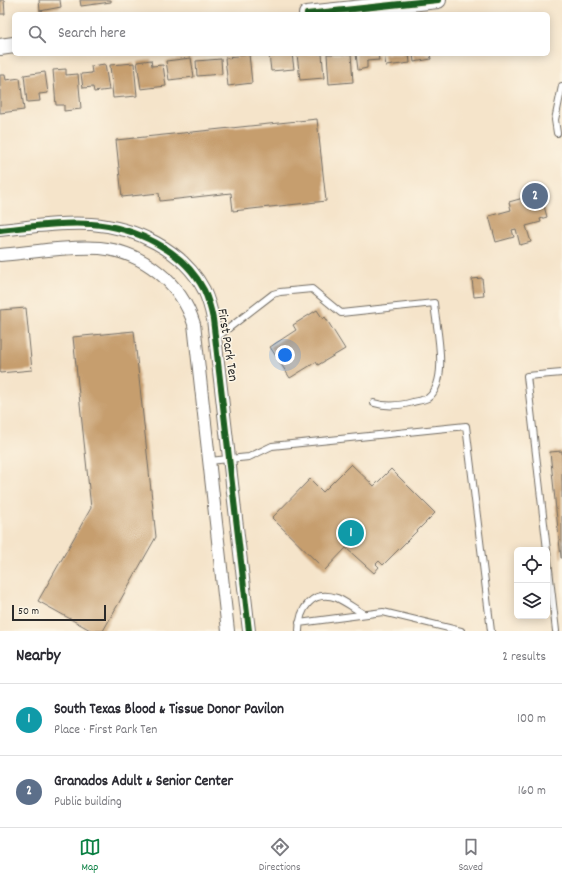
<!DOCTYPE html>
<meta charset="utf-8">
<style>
:root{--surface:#fff;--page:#f7f7f7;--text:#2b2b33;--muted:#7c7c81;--line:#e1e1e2;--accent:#0b8043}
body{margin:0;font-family:Dekko,sans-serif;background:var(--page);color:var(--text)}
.controls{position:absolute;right:12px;bottom:12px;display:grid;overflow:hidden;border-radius:6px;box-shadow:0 2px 10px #0003}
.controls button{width:36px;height:36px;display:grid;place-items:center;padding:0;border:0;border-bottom:1px solid var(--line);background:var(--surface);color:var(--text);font:20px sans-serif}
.scale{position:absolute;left:12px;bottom:10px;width:94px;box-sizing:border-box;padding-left:4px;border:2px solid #2b2b2b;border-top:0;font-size:11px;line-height:14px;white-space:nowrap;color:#2b2b2b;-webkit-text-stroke:3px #fcf5e5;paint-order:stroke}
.you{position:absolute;left:285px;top:355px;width:14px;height:14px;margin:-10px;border:3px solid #fff;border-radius:50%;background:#1a73e8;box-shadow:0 0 0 6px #1a73e833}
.badge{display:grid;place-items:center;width:26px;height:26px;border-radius:50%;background:var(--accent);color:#fff;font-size:13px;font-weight:700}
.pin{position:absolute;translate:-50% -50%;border:2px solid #fff;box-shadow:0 1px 4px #0006}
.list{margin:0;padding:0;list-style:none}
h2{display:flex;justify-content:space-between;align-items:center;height:52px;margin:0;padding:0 16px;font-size:17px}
h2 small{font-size:13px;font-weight:400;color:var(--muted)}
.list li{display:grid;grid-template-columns:26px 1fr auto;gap:12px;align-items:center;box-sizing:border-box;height:72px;padding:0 16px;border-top:1px solid var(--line)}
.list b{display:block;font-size:15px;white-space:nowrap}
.list p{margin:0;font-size:13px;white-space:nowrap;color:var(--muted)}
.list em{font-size:13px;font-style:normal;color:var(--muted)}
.icon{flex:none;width:22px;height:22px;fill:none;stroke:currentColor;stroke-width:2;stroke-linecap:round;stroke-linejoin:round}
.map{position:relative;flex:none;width:562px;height:631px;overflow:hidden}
.search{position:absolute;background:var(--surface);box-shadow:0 2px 10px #0003;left:12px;right:12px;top:12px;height:44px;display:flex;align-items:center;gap:10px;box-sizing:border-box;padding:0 14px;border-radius:6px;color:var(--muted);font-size:15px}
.sheet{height:196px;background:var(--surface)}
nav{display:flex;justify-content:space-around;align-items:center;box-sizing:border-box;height:56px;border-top:1px solid var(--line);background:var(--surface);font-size:11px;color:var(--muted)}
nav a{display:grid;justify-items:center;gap:2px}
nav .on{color:var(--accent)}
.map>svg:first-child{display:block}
.building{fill:#c69e6e}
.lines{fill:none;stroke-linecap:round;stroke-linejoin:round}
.service-casing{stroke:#726c63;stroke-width:8}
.minor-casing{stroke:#726c63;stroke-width:14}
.tertiary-casing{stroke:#726c63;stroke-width:18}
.service{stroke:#fff;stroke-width:6}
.minor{stroke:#fff;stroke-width:12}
.tertiary{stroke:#fff;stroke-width:16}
.cycleway-casing{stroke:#fcf5e5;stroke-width:8}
.cycleway{stroke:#1b5e20;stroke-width:6}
.labels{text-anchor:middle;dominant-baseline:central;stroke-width:3;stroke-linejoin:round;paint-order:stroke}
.street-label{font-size:14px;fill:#2b2b2b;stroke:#fcf5e5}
</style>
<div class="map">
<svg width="562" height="631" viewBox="0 0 562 631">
<rect width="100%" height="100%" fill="#fcf5e5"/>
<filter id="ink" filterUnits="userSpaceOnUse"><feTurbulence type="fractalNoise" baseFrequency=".025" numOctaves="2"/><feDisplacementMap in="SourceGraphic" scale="8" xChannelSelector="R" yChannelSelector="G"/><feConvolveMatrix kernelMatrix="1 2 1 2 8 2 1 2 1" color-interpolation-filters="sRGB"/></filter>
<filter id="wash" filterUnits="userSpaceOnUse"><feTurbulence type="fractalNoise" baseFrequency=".012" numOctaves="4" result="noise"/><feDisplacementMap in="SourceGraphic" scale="16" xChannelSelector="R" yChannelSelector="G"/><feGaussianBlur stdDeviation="0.9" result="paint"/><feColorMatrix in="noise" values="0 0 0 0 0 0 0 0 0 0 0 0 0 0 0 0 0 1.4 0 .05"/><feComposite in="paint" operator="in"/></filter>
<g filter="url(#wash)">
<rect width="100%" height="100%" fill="#f5e4ca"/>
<g id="blocks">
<!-- building -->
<path class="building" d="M0 0H4L5 14H0Z
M39 0H60L61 7 40 11Z
M80 0H111V2L81 6Z
M236 54H249L252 83 228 86 225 58 237 57Z
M269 54H292L294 69 271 71Z
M297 54H322L324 78 300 80Z
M327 54H351L353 82 329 84Z
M356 54H378L379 60 367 61V68L358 70Z
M384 54H409L410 63 386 66Z
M413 54H430L431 59 414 62Z
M191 58 194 77 169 80 166 61Z
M221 59 222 74 197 76 196 61Z
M151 60 152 66 163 65 166 86 141 89 137 62Z
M134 63 137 96 113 98 110 65Z
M105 64 109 90 94 92 93 87 83 88 81 74 92 73 91 66Z
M66 69V75L78 74 81 109 64 111V105H56L53 70Z
M45 72 48 93 39 94 40 101 27 102 24 75Z
M0 75H5L6 80 20 78 24 110 0 113Z
M317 119 326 201 233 211 231 193 160 201 159 193 122 197 116 140Z
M534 195 536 200 542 199 547 217 540 219 541 222 526 226 531 242 520 245 516 229 512 230 514 237 496 242 489 216 511 210 509 202Z
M482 278 484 296 474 297 472 279Z
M26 308 32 370 0 373V310Z
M317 310 323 319 325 317 345 349 318 365 316 362 290 378 270 347 296 330 293 325Z
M134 331 156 537 103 631H92L38 601 91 508 73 337Z
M562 451V558H561L550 452Z
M351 464 374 486 391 469 435 513 383 565 379 561 376 564 379 567 374 573 346 548 325 570 272 518 310 479 323 492Z"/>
</g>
</g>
<g filter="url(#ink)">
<use href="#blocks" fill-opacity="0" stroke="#726c63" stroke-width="1"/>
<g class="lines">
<!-- service casing -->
<g class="service-casing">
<path id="service" d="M557 133 555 120 562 86
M216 338 273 294 280 292 312 289 341 313 434 303C436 327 450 381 428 398 424 400 417 401 413 402 399 406 387 407 374 403
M209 461 249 457 272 446 466 426 491 631
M547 550 527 376 562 373
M547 552 556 631
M299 623 383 612 461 631
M299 631C299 609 312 589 337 598 346 602 355 609 364 614"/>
</g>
<!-- minor casing -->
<g class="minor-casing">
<path id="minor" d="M0 230C30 227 61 222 91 224 134 227 183 249 204 290 208 299 211 309 213 319L249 631
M0 255C33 252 68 246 100 248 143 252 181 283 194 324L228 631"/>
</g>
<!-- tertiary casing -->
<g class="tertiary-casing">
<path id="tertiary" d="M307 14 438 0
M0 47 14 45"/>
</g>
<!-- service -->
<use href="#service" class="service"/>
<!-- minor -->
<use href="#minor" class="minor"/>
<!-- tertiary -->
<use href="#tertiary" class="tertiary"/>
<!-- cycleway casing -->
<g class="cycleway-casing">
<path id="cycleway" d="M307 14 438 0
M0 230C30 227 61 222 91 224 134 227 183 249 204 290 208 299 211 309 213 319L249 631"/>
</g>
<!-- cycleway -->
<use href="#cycleway" class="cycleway"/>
</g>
</g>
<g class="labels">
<!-- street labels -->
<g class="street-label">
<text transform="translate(227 345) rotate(81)">First Park Ten</text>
</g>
</g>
</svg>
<div class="controls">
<button><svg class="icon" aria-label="locate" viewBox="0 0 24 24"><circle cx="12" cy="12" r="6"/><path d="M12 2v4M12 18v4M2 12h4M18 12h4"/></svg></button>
<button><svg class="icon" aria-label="layers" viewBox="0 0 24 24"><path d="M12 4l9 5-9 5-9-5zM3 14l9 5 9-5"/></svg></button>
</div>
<div class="scale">50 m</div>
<div class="you"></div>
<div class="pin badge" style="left:351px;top:533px;background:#0f9aa8">1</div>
<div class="pin badge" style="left:535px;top:196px;background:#5c6f8a">2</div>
<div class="search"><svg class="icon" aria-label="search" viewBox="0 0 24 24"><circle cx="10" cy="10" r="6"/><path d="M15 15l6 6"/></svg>Search here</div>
</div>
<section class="sheet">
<h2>Nearby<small>2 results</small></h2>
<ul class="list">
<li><span class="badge" style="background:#0f9aa8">1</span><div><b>South Texas Blood &amp; Tissue Donor Pavilon</b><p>Place · First Park Ten</p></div><em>100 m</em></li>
<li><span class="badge" style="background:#5c6f8a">2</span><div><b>Granados Adult &amp; Senior Center</b><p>Public building</p></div><em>160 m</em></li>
</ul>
</section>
<nav>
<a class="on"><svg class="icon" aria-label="map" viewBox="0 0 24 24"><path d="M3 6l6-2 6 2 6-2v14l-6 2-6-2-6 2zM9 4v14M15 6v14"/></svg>Map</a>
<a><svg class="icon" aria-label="directions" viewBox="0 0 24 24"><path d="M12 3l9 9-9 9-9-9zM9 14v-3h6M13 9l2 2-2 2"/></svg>Directions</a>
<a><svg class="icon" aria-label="saved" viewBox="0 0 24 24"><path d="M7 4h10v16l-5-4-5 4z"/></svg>Saved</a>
</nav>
